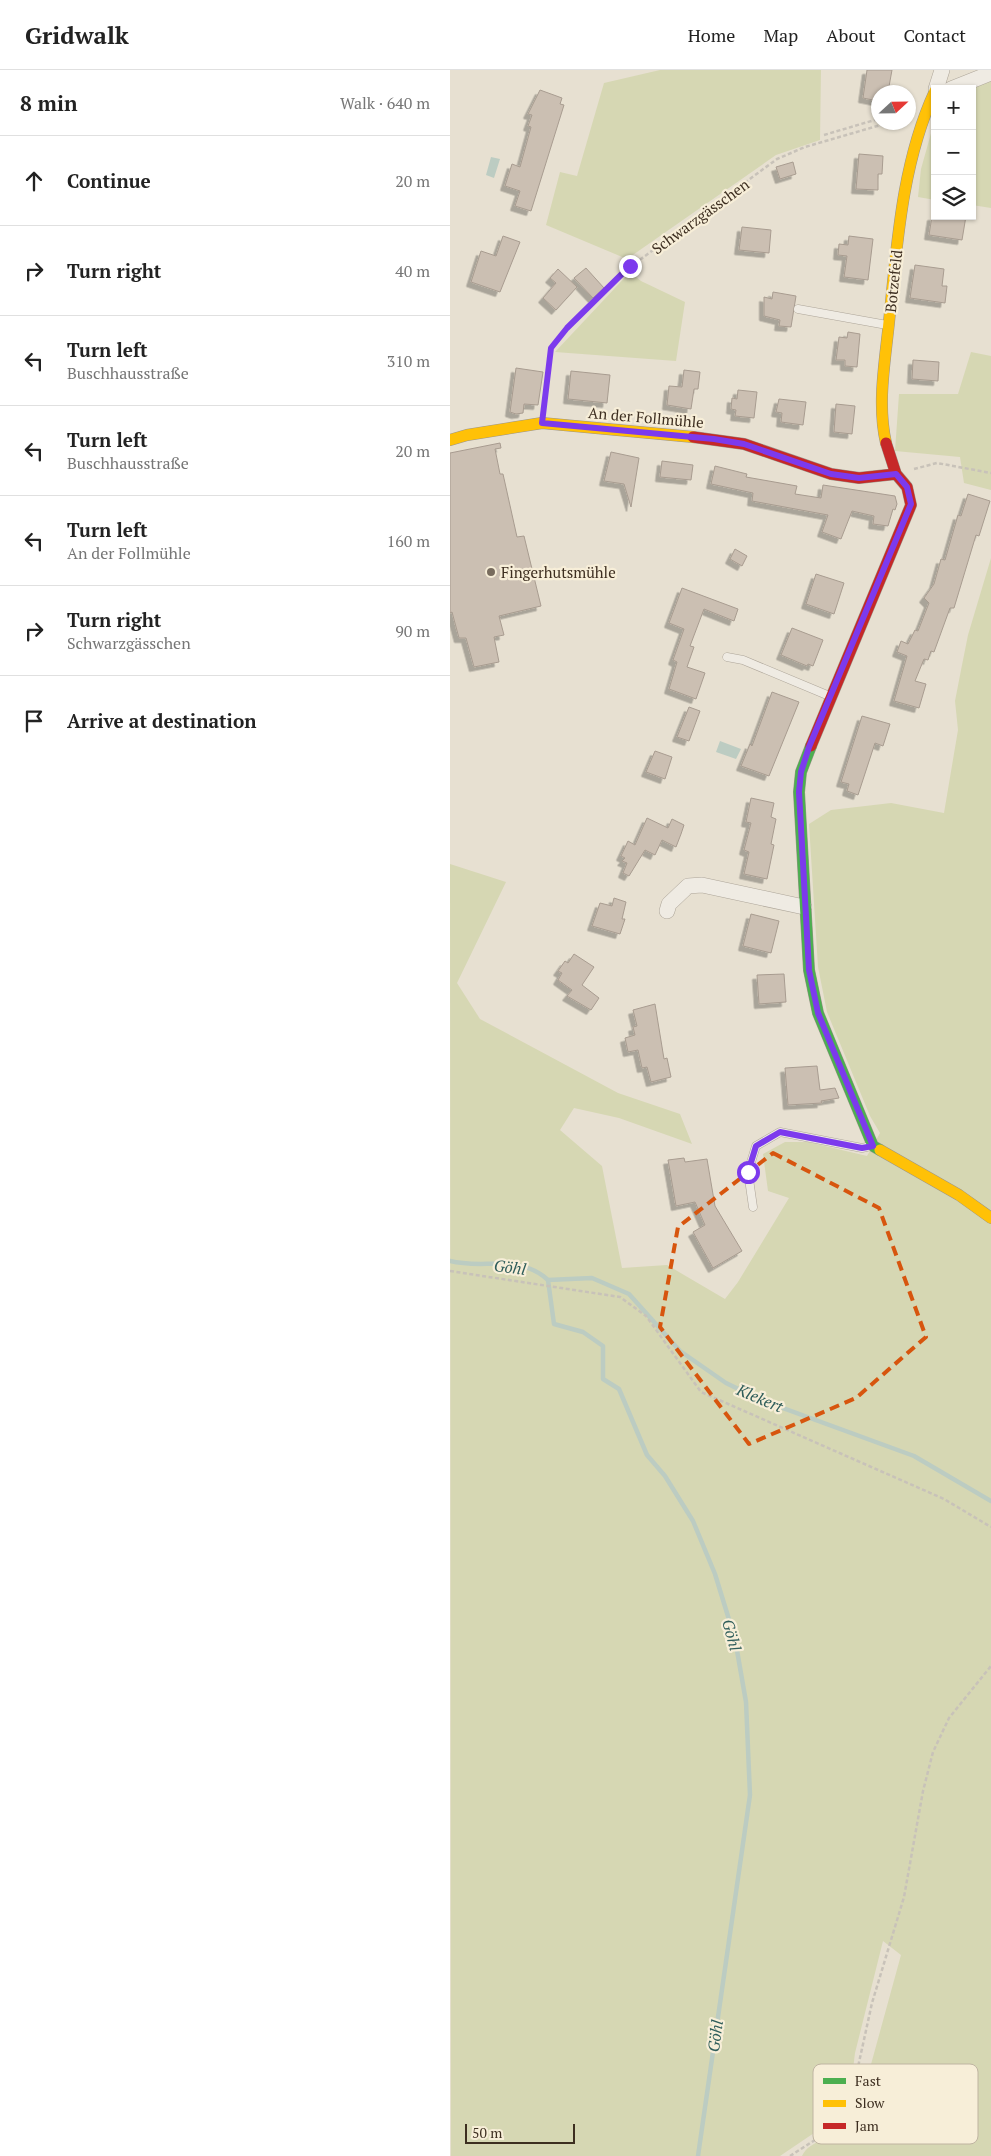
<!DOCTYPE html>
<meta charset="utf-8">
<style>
:root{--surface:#fff;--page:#f6f6f6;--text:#222;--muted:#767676;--line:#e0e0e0}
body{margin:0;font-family:"PT Serif",serif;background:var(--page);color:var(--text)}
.controls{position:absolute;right:15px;top:15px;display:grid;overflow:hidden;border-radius:0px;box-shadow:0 1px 4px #0004}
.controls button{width:45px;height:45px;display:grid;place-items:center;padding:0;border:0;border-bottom:1px solid var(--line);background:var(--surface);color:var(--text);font:25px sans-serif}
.compass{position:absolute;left:421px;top:15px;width:45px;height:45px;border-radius:50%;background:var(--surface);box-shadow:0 1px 4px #0004;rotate:68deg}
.scale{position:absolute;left:15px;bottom:12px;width:110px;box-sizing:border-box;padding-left:5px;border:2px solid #3d2e20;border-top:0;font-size:14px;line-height:18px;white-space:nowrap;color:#3d2e20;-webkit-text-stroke:4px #f7eed8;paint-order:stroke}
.stop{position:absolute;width:15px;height:15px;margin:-11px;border:4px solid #7c3aed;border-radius:50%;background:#fff}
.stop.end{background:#7c3aed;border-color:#fff;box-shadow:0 1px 5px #0008}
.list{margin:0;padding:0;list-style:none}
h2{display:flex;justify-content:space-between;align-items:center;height:65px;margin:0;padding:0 20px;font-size:21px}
h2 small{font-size:16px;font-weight:400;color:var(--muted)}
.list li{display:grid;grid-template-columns:32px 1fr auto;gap:15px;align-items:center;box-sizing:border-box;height:90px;padding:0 20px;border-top:1px solid var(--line)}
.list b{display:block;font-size:19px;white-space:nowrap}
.list p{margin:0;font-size:16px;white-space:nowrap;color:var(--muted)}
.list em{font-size:16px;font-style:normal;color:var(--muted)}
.icon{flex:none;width:28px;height:28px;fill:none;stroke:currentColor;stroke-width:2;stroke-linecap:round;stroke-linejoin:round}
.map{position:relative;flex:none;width:541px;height:2086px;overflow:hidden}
header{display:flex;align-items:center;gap:30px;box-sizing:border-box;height:70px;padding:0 25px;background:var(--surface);border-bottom:1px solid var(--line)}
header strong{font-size:24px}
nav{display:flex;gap:28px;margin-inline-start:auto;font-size:18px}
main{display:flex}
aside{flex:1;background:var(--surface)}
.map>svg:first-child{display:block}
.green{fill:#d6d7b3}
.water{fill:#bcccc2}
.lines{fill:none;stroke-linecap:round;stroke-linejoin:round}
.stream{stroke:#bcccc2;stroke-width:4.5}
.building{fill:#cbbfb2;stroke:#a89c90;filter:url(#shadow)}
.lane-casing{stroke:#ada599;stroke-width:9}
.street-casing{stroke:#ada599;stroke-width:16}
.fast-casing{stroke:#9c958a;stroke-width:12}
.slow-casing{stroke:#9c958a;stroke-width:12}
.jam-casing{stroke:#9c958a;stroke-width:12}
.path{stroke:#c8c2b9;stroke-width:2.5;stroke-dasharray:4 2.5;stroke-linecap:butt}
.lane{stroke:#efebe3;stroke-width:8}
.street{stroke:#efebe3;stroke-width:15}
.fast{stroke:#4caf50;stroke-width:11}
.slow{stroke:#ffc107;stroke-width:11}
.jam{stroke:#c62828;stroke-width:11}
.route{stroke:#7c3aed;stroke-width:6}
.marked{fill:none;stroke:#d7550e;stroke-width:4;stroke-dasharray:10 6;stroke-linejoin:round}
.poi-dot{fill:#786c5e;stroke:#f7eed8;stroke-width:2}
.labels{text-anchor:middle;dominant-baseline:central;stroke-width:4.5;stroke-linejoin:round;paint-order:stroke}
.street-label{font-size:15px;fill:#3d2e20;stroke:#f7eed8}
.poi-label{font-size:15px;fill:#3d2e20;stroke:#f7eed8;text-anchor:start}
.water-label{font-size:16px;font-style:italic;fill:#2f5d5a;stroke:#f7eed8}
.key{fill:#f7eed8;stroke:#bfb4a1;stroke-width:1}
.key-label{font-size:14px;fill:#3d2e20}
</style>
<header>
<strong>Gridwalk</strong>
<nav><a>Home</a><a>Map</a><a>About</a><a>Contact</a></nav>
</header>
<main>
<aside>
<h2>8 min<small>Walk · 640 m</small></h2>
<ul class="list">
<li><svg class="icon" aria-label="ahead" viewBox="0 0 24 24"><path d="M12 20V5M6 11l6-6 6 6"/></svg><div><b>Continue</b></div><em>20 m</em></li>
<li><svg class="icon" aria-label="right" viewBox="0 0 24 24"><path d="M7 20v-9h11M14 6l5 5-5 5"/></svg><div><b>Turn right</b></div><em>40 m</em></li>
<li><svg class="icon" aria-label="left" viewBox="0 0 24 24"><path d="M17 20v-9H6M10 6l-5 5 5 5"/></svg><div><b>Turn left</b><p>Buschhausstraße</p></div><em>310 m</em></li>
<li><svg class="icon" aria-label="left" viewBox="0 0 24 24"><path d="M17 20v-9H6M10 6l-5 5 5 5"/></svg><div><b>Turn left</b><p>Buschhausstraße</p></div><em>20 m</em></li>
<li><svg class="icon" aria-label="left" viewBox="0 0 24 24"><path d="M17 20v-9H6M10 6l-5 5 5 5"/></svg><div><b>Turn left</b><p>An der Follmühle</p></div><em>160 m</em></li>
<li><svg class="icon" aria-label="right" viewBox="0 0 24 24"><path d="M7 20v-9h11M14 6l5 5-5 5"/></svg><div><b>Turn right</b><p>Schwarzgässchen</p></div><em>90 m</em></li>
<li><svg class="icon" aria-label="arrive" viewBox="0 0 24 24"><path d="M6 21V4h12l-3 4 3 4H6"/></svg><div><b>Arrive at destination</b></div></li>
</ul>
</aside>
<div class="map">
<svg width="541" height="2086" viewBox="0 0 541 2086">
<defs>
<filter id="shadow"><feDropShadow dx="-4.5" dy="4.5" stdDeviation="0" flood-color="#0004"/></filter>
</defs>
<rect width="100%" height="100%" fill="#e7e0d1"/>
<!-- green -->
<path class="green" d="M210 0H371L370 70 326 85 177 189 96 155 110 102 127 106 154 13Z
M541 10V138L522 135V19H513Z
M485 49V130L468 127 471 99Z
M180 202 191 211 235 232 226 291 105 282Z
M521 282 541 286V420L514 413 510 387 445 381 449 324H508Z
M541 488V2086H352C359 2070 388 2065 403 2060L451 1885 433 1871 405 1983 398 2040 330 2086H1L0 794 56 812 7 913 30 949 168 1023 230 1044 242 1074 169 1048 124 1038 110 1060 152 1096 172 1198 217 1195 275 1229 288 1212 339 1128 318 1121 313 1084 335 1072H358L417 1086 430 1063 420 1046 377 942 368 897 359 754 381 740 441 733 494 743 508 660 505 631 512 595 518 565Z"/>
<!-- water -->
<path class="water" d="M41 87 50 89 44 108 36 105Z
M270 671 291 679 286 689 266 682Z"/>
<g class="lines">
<!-- stream -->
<path class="stream" d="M0 1191C32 1200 69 1183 98 1210L104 1254 133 1262 153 1276V1309L169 1319 197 1385 215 1406 243 1451 265 1504 285 1569 296 1632 300 1725 248 2086
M98 1210 142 1208 179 1224 230 1281 276 1313 311 1330 464 1386 541 1431"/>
</g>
<!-- building -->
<path class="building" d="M417 0H442L438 22H428V31L413 28Z
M90 20 112 28 110 34 114 35 81 141 65 136 70 121 55 116 62 94 70 97 81 57 78 56 82 45 78 44Z
M409 84 433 86 432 104H428V120L406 119Z
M343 92 346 104 330 109 326 97Z
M482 146H516L512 170 479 165Z
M292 157 321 160 319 183 289 180Z
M53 166 70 172 50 222 21 212 31 181 46 186Z
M399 166 423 169 418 210 394 207 397 186 388 185 389 174 398 175Z
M465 195 494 199 492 216H497L495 233 460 228Z
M136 198 154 218 143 228 124 208Z
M108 199 127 217 106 240 93 228 106 213 100 208Z
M323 222 346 226 341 257 329 256 330 250 314 246V227L322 229Z
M398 262 410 264 407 297 395 296V290H386L389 267 397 268Z
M463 290 489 292 488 311 462 309Z
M66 298 93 302 88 335 74 334 73 343 66 344 60 342Z
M234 300 250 302 248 319H244L241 339 217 335 219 316 232 317Z
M121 301 160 305 157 333 118 329Z
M288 320 307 322 304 348 285 346 286 340 281 339 282 328 287 329Z
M329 329 356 332 353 355 331 352 332 343 326 342Z
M386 334 405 336 402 364 384 362Z
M50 373 51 378 45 379 50 404H53L67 467 74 466 91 536 49 546 54 565 44 567 49 592 24 597 16 568H9L2 542 0 543V383Z
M161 382 189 388 181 437 174 414 154 411Z
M212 391 243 395 241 410 210 407Z
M265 396 297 404 296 407 347 416 345 424 371 428 373 415 445 426 447 434 445 440 443 439 438 456 423 454 424 446 402 441 391 469 372 462 378 445 302 431 303 423 261 414Z
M518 424 540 431 529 466 526 465 504 538H500L484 582 481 581 478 590 474 589 465 611 476 614 469 638 444 631 457 586 447 582 451 571 458 574 465 560 468 561 479 533 474 528 484 514 491 489 495 490 508 445 511 446Z
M285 479 297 486 292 496 280 489Z
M366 504 394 513 384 544 356 534Z
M232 518 288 539 284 551 254 539 240 576 244 577 237 597 255 603 246 629 219 619 227 592 223 590 234 559 219 553Z
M342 558 373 570 363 596 358 594 357 596 331 585Z
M322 622 349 632 319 706 291 696 300 674 302 676Z
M239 637 250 641 239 671 227 667Z
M412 646 440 654 433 676 425 673 408 725 397 721 399 714 391 712Z
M205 681 222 687 215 709 196 702Z
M301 728 324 733 321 747 326 749 321 774 324 775 317 809 294 804 299 782 294 780 301 753 296 752Z
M197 748 218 758 222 749 234 755 231 764 226 777 212 770 205 785 195 780 179 806 173 803 177 793 172 791 175 788 171 786 178 771 185 775Z
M164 828 176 832 172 849H175L170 864 142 856 150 833 162 836Z
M301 844 329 851 321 883 293 876Z
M124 884 144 897 132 915 149 928 141 940 117 926 122 920 108 910 112 903 108 901 115 891 118 893Z
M334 904 336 932 309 934 307 905Z
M205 934 214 989 217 988 221 1007 201 1012 197 997 192 998 188 980 178 982 175 968 185 965 183 957 187 956 183 940Z
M367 996 370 1020 385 1018 389 1028 371 1031 372 1033 338 1035 335 998Z
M234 1088 235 1092 257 1089 265 1136 292 1181 263 1198 243 1162 255 1155 245 1132 226 1136 218 1090Z"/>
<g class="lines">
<!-- lane casing -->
<g class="lane-casing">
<path id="lane" d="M348 239 437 255
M277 587 293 590 377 625
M303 1137 298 1102 306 1076 330 1062 412 1078 421 1076"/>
</g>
<!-- street casing -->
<g class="street-casing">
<path id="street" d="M486 19 492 0
M501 19 541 3
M217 841 219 834 238 816 252 815 354 837"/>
</g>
<!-- fast casing -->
<g class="fast-casing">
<path id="fast" d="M361 676 351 702 349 722 359 900 368 943 423 1076 430 1080"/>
</g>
<!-- slow casing -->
<g class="slow-casing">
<path id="slow" d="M0 370 17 365 92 353 243 367
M436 373C427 334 435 292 439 252 447 174 452 92 485 21
M430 1080 509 1125 541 1148"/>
</g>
<!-- jam casing -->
<g class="jam-casing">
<path id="jam" d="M243 367 294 374 381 404 409 408 446 404
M361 676 461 435 457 417 446 404 436 373"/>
</g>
<!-- path -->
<path class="path" d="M374 65 428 49
M94 334 101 278 117 258 180 197 327 89 355 77 441 52
M464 399 487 393 541 403
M0 1201 170 1227 196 1246 251 1322 494 1429 541 1457
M340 2086 396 2050 403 2039 408 1997 422 1933 454 1827 473 1721 483 1682 499 1648 541 1596"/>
<!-- lane -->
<use href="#lane" class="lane"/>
<!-- street -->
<use href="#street" class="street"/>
<!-- fast -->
<use href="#fast" class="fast"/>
<!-- slow -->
<use href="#slow" class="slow"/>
<!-- jam -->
<use href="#jam" class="jam"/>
</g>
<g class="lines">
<!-- route -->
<path class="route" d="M180 196 117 258 101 278 92 353 264 369 294 374 381 404 409 408 446 404 457 417 461 434 359 677 351 702 349 722 359 900 368 943 423 1076 412 1078 330 1062 306 1076 298 1102"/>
</g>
<!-- marked area -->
<path class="marked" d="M323 1083 429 1138 476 1267 406 1328 299 1374 210 1257 228 1157Z"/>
<!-- markers -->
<circle class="poi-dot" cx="41" cy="502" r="5"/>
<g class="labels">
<!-- street labels -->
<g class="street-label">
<text transform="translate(250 146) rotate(-36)">Schwarzgässchen</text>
<text transform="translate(443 211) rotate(-84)">Botzefeld</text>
<text transform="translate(196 347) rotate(5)">An der Follmühle</text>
</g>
<!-- poi labels -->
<g class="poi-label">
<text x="51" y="502">Fingerhutsmühle</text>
</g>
<!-- water labels -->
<g class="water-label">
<text transform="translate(60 1197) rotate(8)">Göhl</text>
<text transform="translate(310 1328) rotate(23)">Klekert</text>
<text transform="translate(282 1565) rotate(75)">Göhl</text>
<text transform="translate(265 1966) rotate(-82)">Göhl</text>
</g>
</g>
<!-- legend -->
<rect x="363" y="1994" width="165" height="80" rx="8" class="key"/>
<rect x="373" y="2008" width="23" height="6" fill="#4caf50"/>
<rect x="373" y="2030" width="23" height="7" fill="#ffc107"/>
<rect x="373" y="2053" width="23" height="6" fill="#c62828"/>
<g class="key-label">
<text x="405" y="2016">Fast</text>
<text x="405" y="2038">Slow</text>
<text x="405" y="2061">Jam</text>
</g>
</svg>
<div class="controls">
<button>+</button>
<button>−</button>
<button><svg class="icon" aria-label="layers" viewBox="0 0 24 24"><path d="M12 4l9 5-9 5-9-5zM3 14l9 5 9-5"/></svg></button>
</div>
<svg class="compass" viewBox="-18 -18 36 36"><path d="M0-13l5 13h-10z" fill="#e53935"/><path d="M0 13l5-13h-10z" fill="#767676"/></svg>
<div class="scale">50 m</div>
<div class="stop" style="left:298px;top:1102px"></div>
<div class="stop end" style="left:180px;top:196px"></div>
</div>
</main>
